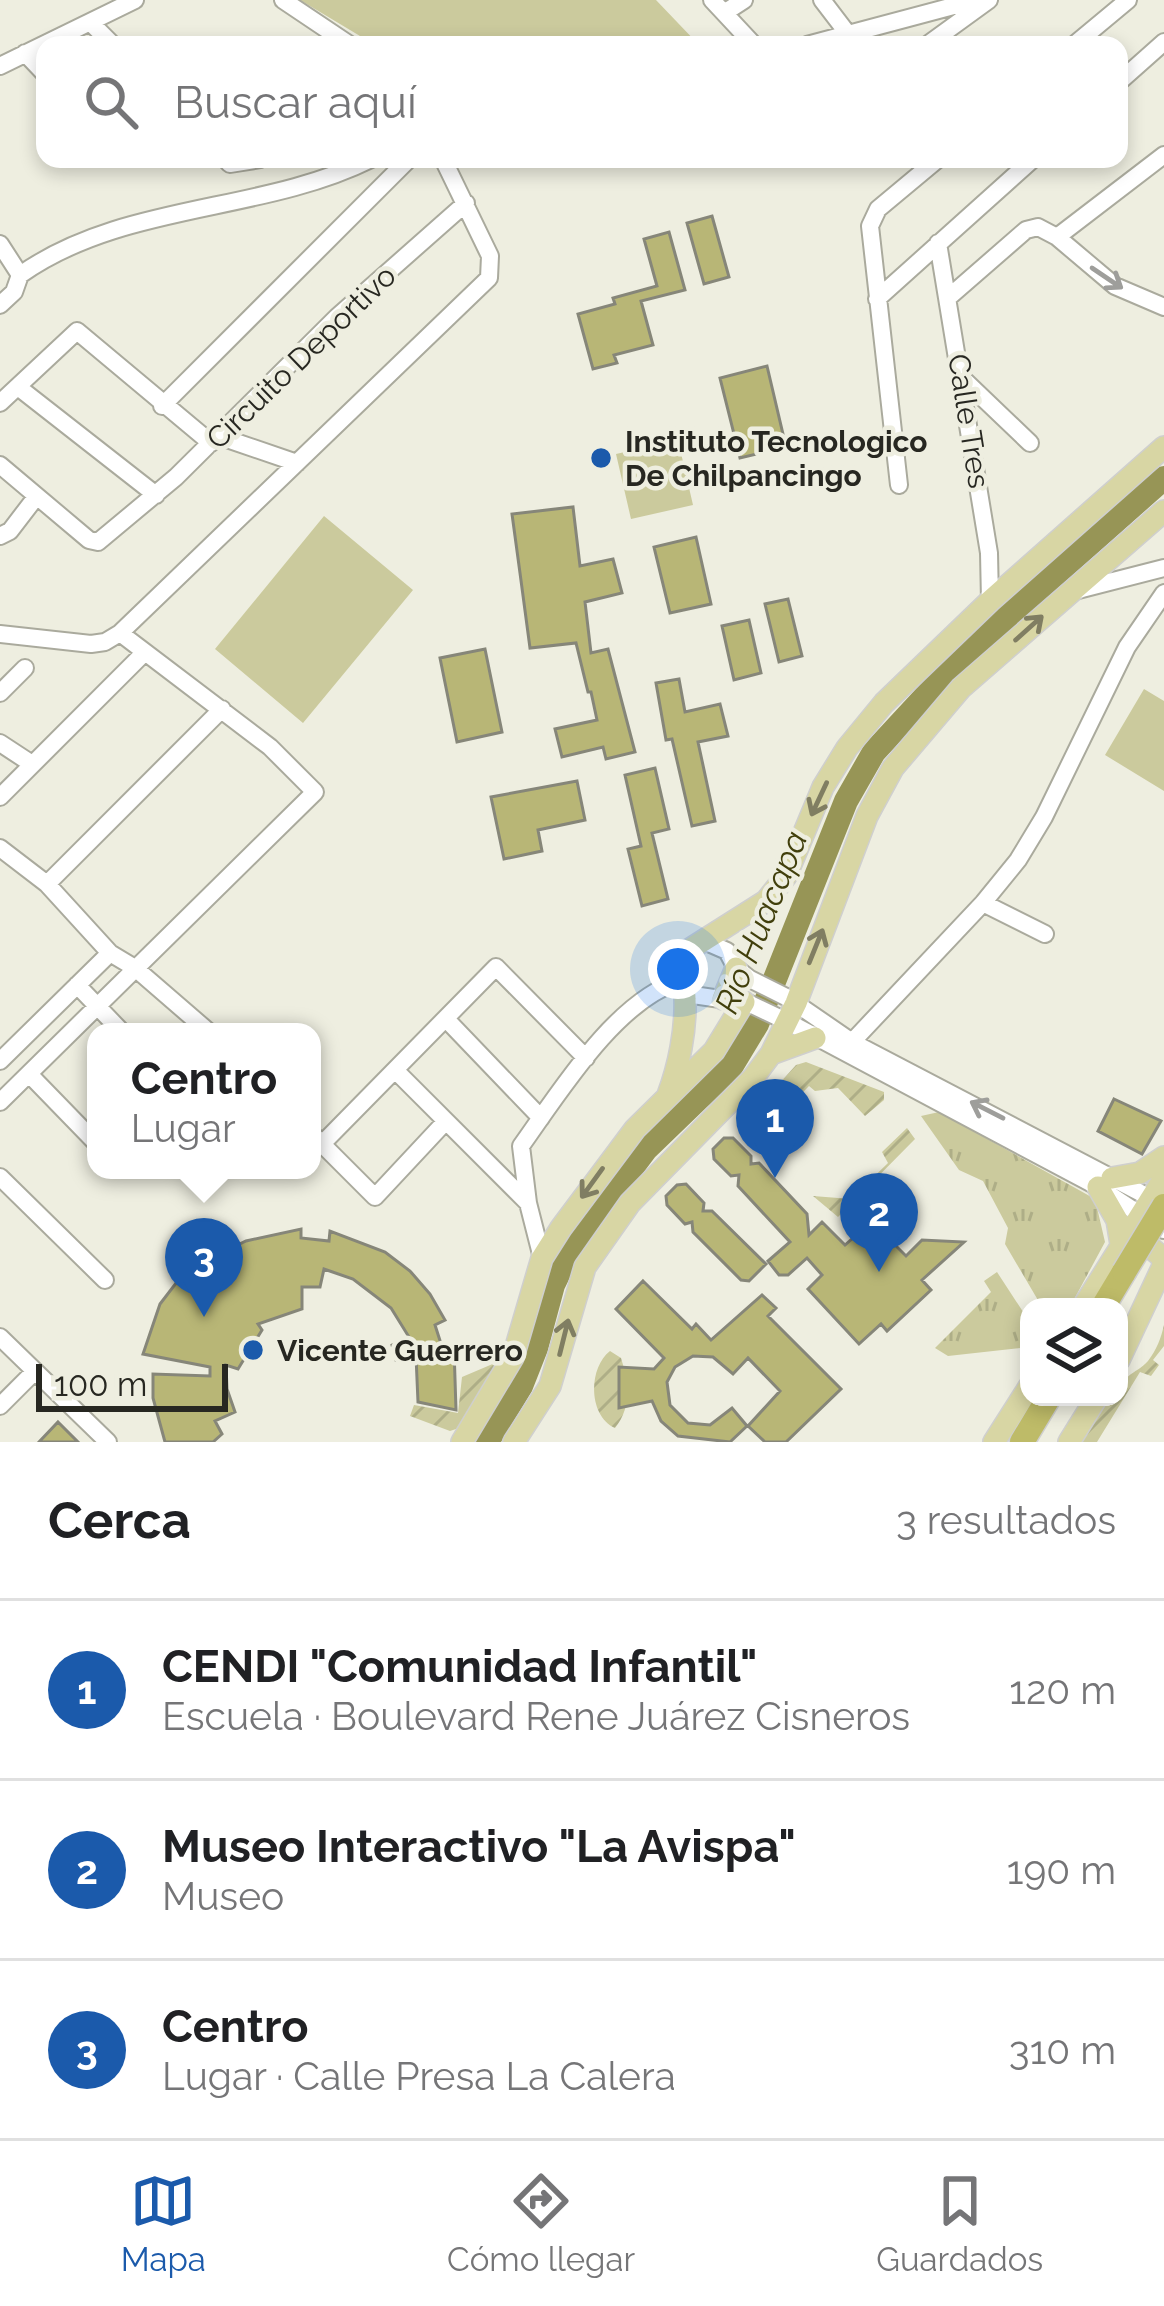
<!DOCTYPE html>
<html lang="es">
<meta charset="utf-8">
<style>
:root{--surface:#fff;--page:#f6f6f6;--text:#202124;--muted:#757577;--line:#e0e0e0;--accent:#1b5aab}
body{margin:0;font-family:Raleway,sans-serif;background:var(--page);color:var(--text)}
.controls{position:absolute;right:36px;bottom:36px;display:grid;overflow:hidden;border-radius:24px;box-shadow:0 6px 18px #0003}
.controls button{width:108px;height:108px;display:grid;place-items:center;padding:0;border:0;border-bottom:3px solid var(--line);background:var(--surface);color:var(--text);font:60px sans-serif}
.scale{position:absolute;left:36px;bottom:30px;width:192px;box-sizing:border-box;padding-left:12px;border:6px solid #272721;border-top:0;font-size:33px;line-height:42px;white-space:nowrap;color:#272721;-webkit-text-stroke:9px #eeeee0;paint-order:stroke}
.you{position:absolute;left:678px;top:969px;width:42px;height:42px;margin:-30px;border:9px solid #fff;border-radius:50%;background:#1a73e8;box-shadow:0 0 0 18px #1a73e833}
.badge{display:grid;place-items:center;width:78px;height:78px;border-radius:50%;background:var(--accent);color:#fff;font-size:39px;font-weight:700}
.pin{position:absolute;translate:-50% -99px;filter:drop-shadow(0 3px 6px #0008)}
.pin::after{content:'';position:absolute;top:63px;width:42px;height:36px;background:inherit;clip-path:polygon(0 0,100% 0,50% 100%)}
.popup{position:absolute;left:87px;top:1023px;width:234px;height:156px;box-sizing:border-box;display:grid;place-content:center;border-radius:24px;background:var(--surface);filter:drop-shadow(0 3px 9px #0005);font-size:39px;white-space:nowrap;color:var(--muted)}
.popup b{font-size:45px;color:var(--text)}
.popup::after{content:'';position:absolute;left:50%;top:100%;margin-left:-24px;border:24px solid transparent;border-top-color:var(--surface)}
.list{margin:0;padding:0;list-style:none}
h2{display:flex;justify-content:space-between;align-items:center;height:156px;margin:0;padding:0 48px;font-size:51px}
h2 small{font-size:39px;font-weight:400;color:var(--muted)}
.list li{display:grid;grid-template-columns:78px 1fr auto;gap:36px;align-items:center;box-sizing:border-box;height:180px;padding:0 48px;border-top:3px solid var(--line)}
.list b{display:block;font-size:45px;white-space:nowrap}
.list p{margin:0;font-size:39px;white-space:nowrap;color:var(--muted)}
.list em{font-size:39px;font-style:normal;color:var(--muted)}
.icon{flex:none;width:66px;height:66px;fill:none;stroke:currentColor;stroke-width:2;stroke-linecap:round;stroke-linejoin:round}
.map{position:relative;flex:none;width:1164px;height:1442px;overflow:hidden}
.search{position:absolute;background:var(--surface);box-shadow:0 6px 18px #0003;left:36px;right:36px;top:36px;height:132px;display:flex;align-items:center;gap:30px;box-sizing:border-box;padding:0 42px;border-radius:24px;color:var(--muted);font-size:45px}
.sheet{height:696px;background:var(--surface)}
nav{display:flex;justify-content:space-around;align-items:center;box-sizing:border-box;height:168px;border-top:3px solid var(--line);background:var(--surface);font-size:33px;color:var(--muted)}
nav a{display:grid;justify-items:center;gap:6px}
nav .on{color:var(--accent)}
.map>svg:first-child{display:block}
.park{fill:url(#park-tufts)}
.garden{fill:url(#garden-furrows)}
.pitch{fill:#cbca9d}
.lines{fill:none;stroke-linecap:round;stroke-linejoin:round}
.river{stroke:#979556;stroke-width:24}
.building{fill:#b8b676;stroke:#868679;stroke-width:3}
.minor-casing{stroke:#aaaa9d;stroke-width:20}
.major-casing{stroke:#cfcfce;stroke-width:24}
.highway-casing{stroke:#cfcfce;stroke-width:27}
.minor{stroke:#fff;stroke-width:16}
.major{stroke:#d8d6a4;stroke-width:21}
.highway{stroke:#bebb68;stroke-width:24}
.highway-bridge-casing{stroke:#cfcfce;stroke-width:27;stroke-linecap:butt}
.highway-bridge{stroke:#bebb68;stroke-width:24}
.oneway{stroke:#9e9e9b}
.oneway2{stroke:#807e62}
.poi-dot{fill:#1b5aab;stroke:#eeeee0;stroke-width:4.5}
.labels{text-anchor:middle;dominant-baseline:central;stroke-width:9;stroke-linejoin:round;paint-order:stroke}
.street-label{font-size:30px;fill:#272721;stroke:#eeeee0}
.poi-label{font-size:30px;font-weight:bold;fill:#272721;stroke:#eeeee0;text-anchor:start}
.water-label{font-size:33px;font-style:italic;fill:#413f0c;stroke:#eeeee0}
</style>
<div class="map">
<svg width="1164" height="1442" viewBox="0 0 1164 1442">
<defs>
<pattern id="park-tufts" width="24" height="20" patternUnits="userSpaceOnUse" patternTransform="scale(3)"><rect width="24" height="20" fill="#cbca9d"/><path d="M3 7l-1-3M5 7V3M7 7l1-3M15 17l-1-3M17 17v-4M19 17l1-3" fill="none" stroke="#aeae87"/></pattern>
<pattern id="garden-furrows" width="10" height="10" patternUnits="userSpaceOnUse" patternTransform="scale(3)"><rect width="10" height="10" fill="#cbca9d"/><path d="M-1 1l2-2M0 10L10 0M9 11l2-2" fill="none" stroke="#aeae87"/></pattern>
</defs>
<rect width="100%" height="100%" fill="#eeeee0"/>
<!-- park -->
<path class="park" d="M939 1112 1095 1199 1105 1242 1070 1307H1042L1005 1244 1008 1228 983 1181 959 1170 921 1116Z
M997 1272 1029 1321V1347L948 1356 935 1348 991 1292 984 1281Z"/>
<!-- garden -->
<path class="garden" d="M806 1062 884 1092V1100L865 1116 838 1088 815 1091 809 1086 778 1118 774 1156 743 1124 796 1065Z
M907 1128 915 1139 838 1217 813 1196 851 1199 888 1163 882 1152Z
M1164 1325V1346L1153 1360 1159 1365 1151 1376 1140 1372 1097 1442H1081L1111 1397H1119C1119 1375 1135 1375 1148 1361 1157 1349 1161 1338 1164 1325Z
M610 1351 621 1358C629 1383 632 1407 615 1428 588 1416 588 1368 610 1351Z
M495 1363 498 1369 459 1428 450 1431 410 1416 414 1405 458 1413 462 1377Z"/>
<!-- pitch -->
<path class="pitch" d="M300 0H656L699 45H375Z
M678 440 693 505 631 519 616 454Z
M324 516 413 590 303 723 215 649Z
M1144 689 1164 701V791L1105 755Z"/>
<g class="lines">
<!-- river -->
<path class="river" d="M487 1442 521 1386 536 1348 553 1285 569 1252 646 1149 731 1067 757 1024 846 801 874 752 962 657 1164 478"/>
</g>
<!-- building -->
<path class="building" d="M712 216 729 277 704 284 687 223Z
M669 232 685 290 641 301 653 345 614 355 617 363 593 369 578 314 615 304 613 298 657 286 644 239Z
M767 366 786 447 740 458 720 378Z
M573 507 580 566 613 559 622 593 585 602 591 653 608 649 635 752 606 759 603 747 562 757 555 729 597 720 591 692H588L576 643 530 648 520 573 512 514Z
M696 537 711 604 670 613 654 547Z
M788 599 802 656 779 662 765 604Z
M749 620 761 673 734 680 722 626Z
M485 649 502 732 457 742 440 658Z
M679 679 685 712 720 704 728 736 698 742 715 821 692 826 672 739 666 740 656 683Z
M655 768 669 829 652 833 668 899 642 906 628 849 641 846 625 775Z
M577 781 585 820 538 830 542 851 504 859 491 797Z
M1114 1099 1161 1121 1142 1154 1098 1131Z
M724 1138H733L751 1156V1164L759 1163 807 1214 809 1235 822 1222 845 1245 862 1230V1200H891V1241L906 1256 922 1240 964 1242 922 1280 931 1290 887 1331 881 1324 859 1344 808 1289 822 1275 807 1258 788 1275H779L768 1261 790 1242 738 1186 739 1175 731 1176 714 1159 713 1149Z
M686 1184 704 1203 703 1211H712L766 1264 749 1281 741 1280 693 1232 692 1222 685 1224 667 1205 666 1196 677 1185Z
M301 1229V1238L329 1241 330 1231 385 1252 410 1271 430 1294 445 1320 435 1325 443 1350 454 1348 456 1410 418 1402 416 1356 396 1360 392 1345 409 1337 391 1308 353 1279 324 1269 320 1287H302V1309L258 1324 262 1330 238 1369 226 1365 227 1389 235 1412 215 1421 222 1434 213 1442H165L153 1398V1374L210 1376V1367L143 1354 160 1304 183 1274 210 1250 215 1256 246 1241Z
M643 1281 692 1329 696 1324 711 1340 762 1295 776 1308 768 1316 841 1389 786 1442H765L748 1426 780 1391 748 1358 733 1374 713 1357 693 1356 675 1367 667 1382 670 1405 688 1423 710 1425 732 1408 747 1426 730 1442 678 1436 661 1421 652 1401 619 1408V1367L654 1369 664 1358 616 1309Z
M58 1422 78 1442H39Z"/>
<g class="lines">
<!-- minor casing -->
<g class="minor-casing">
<path id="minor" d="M283 0 350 45
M712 0 754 45
M822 0 848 34
M724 13 744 0
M91 23 113 45
M807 45 976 0
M927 45 989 0
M1074 45 1128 0
M25 53 45 74
M0 66 135 0
M1119 82 1164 42
M225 159 230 164 261 159
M1057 237 1164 155
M938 243 989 553 990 601
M0 244 20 275
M20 275C123 202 260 214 371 159
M949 297 1026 230 1038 227 1057 237 1115 286 1164 307
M877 299 1033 159
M0 305 14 292 20 275
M962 378 1030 443
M18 387 156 495
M0 403 77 331 211 443
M162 406 409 159
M218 436 297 463
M0 465 89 540 98 542 176 477 337 317 466 203
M899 485 870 226 878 209 938 159
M0 536 10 531 36 497
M1078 590 1164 568
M0 634 91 644 105 642 120 633 489 278 490 256 443 159
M0 693 25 668
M0 743 32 764
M0 797 145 652
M0 848 47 884 110 953 135 968 209 1032
M47 884 222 709
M983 903 1045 934
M704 941 727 951 736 968 750 979 788 998 852 1042 1158 1202
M77 985 122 1032
M686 994 748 1003 788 1022 1098 1187 1164 1230
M446 1019 541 1118
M852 1042 983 903 1018 860 1044 817 1127 647 1164 593
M0 1061 110 953
M396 1071 528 1203
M29 1074 96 1143
M0 1102 315 792 270 747 120 633
M312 1134 375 1197 446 1121
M322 1144 496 967 586 1058
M0 1177 105 1280
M542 1258 528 1203 521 1146C559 1093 616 1000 680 981
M0 1337 108 1442
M0 1406 35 1371"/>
</g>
<!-- major casing -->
<g class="major-casing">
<path id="major" d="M723 999 736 968
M771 1054 815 1038
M668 1095C679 1066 686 1030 685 999 685 981 675 972 684 953L766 901 786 876 823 787 847 748 884 703 990 601 1164 447
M1112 1178 1140 1173 1164 1157
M1098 1187 1117 1220 1122 1250
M1083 1307 1164 1178
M1119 1360 1163 1266 1162 1257 1140 1239 1127 1240
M462 1442 513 1357 542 1258 561 1228 635 1129 714 1051 744 1002
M514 1442 550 1386 585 1267 630 1203 753 1078 771 1054 796 1003 867 816 893 768 961 688 1164 511
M994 1442 1029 1387
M1069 1442 1097 1397"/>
</g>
<!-- highway casing -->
<g class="highway-casing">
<path id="highway" d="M1103 1307 1124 1272
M1022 1442 1049 1397"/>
</g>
<!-- minor -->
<use href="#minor" class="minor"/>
<!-- major -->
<use href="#major" class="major"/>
<!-- highway -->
<use href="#highway" class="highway"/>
<!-- highway-bridge casing -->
<g class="highway-bridge-casing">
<path id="highway-bridge" d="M1124 1272 1164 1206"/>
</g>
<!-- highway-bridge -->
<use href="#highway-bridge" class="highway-bridge"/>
</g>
<!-- one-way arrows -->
<defs><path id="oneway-shaft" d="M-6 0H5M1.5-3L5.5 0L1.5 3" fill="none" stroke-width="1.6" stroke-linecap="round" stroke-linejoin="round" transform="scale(3)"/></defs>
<g class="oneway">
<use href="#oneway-shaft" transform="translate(1107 278) rotate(34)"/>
<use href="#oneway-shaft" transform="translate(987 1110) rotate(-153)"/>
</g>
<g class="oneway2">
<use href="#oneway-shaft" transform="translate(1029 628) rotate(-42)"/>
<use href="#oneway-shaft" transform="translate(819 799) rotate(115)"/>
<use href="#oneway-shaft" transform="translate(816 946) rotate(-68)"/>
<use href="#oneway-shaft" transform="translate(592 1183) rotate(126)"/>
<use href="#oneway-shaft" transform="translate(564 1337) rotate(-76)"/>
</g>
<!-- markers -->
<g class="poi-dot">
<circle cx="601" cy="458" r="12"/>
<circle cx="253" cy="1350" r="12"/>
</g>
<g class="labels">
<!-- street labels -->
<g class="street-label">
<text transform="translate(301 357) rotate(-44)">Circuito Deportivo</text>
<text transform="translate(969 421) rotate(81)">Calle Tres</text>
</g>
<!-- poi labels -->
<g class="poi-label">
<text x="625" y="441">Instituto Tecnologico<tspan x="625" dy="34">De Chilpancingo</tspan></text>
<text x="277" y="1350">Vicente Guerrero</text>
</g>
<!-- water labels -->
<g class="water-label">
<text transform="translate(761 922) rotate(-68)">Río Huacapa</text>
</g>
</g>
</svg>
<div class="controls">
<button><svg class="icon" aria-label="layers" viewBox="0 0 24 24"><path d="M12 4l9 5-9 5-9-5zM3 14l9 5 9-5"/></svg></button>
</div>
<div class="scale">100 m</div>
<div class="you"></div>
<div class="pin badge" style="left:775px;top:1178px">1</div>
<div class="pin badge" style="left:879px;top:1272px">2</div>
<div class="pin badge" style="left:204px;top:1317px">3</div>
<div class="popup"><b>Centro</b>Lugar</div>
<div class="search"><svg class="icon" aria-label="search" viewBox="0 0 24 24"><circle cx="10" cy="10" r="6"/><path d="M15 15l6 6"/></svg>Buscar aquí</div>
</div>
<section class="sheet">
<h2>Cerca<small>3 resultados</small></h2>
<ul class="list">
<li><span class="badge">1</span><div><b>CENDI &quot;Comunidad Infantil&quot;</b><p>Escuela · Boulevard Rene Juárez Cisneros</p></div><em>120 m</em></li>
<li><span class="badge">2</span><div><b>Museo Interactivo &quot;La Avispa&quot;</b><p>Museo</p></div><em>190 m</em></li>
<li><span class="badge">3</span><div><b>Centro</b><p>Lugar · Calle Presa La Calera</p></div><em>310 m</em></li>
</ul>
</section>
<nav>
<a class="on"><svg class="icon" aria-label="map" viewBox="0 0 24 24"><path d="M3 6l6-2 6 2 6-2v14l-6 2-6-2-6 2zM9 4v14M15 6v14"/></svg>Mapa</a>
<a><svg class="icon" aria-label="directions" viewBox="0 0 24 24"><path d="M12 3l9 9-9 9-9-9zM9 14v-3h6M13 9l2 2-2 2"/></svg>Cómo llegar</a>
<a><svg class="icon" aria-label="saved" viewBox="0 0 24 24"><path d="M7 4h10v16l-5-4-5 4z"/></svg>Guardados</a>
</nav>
